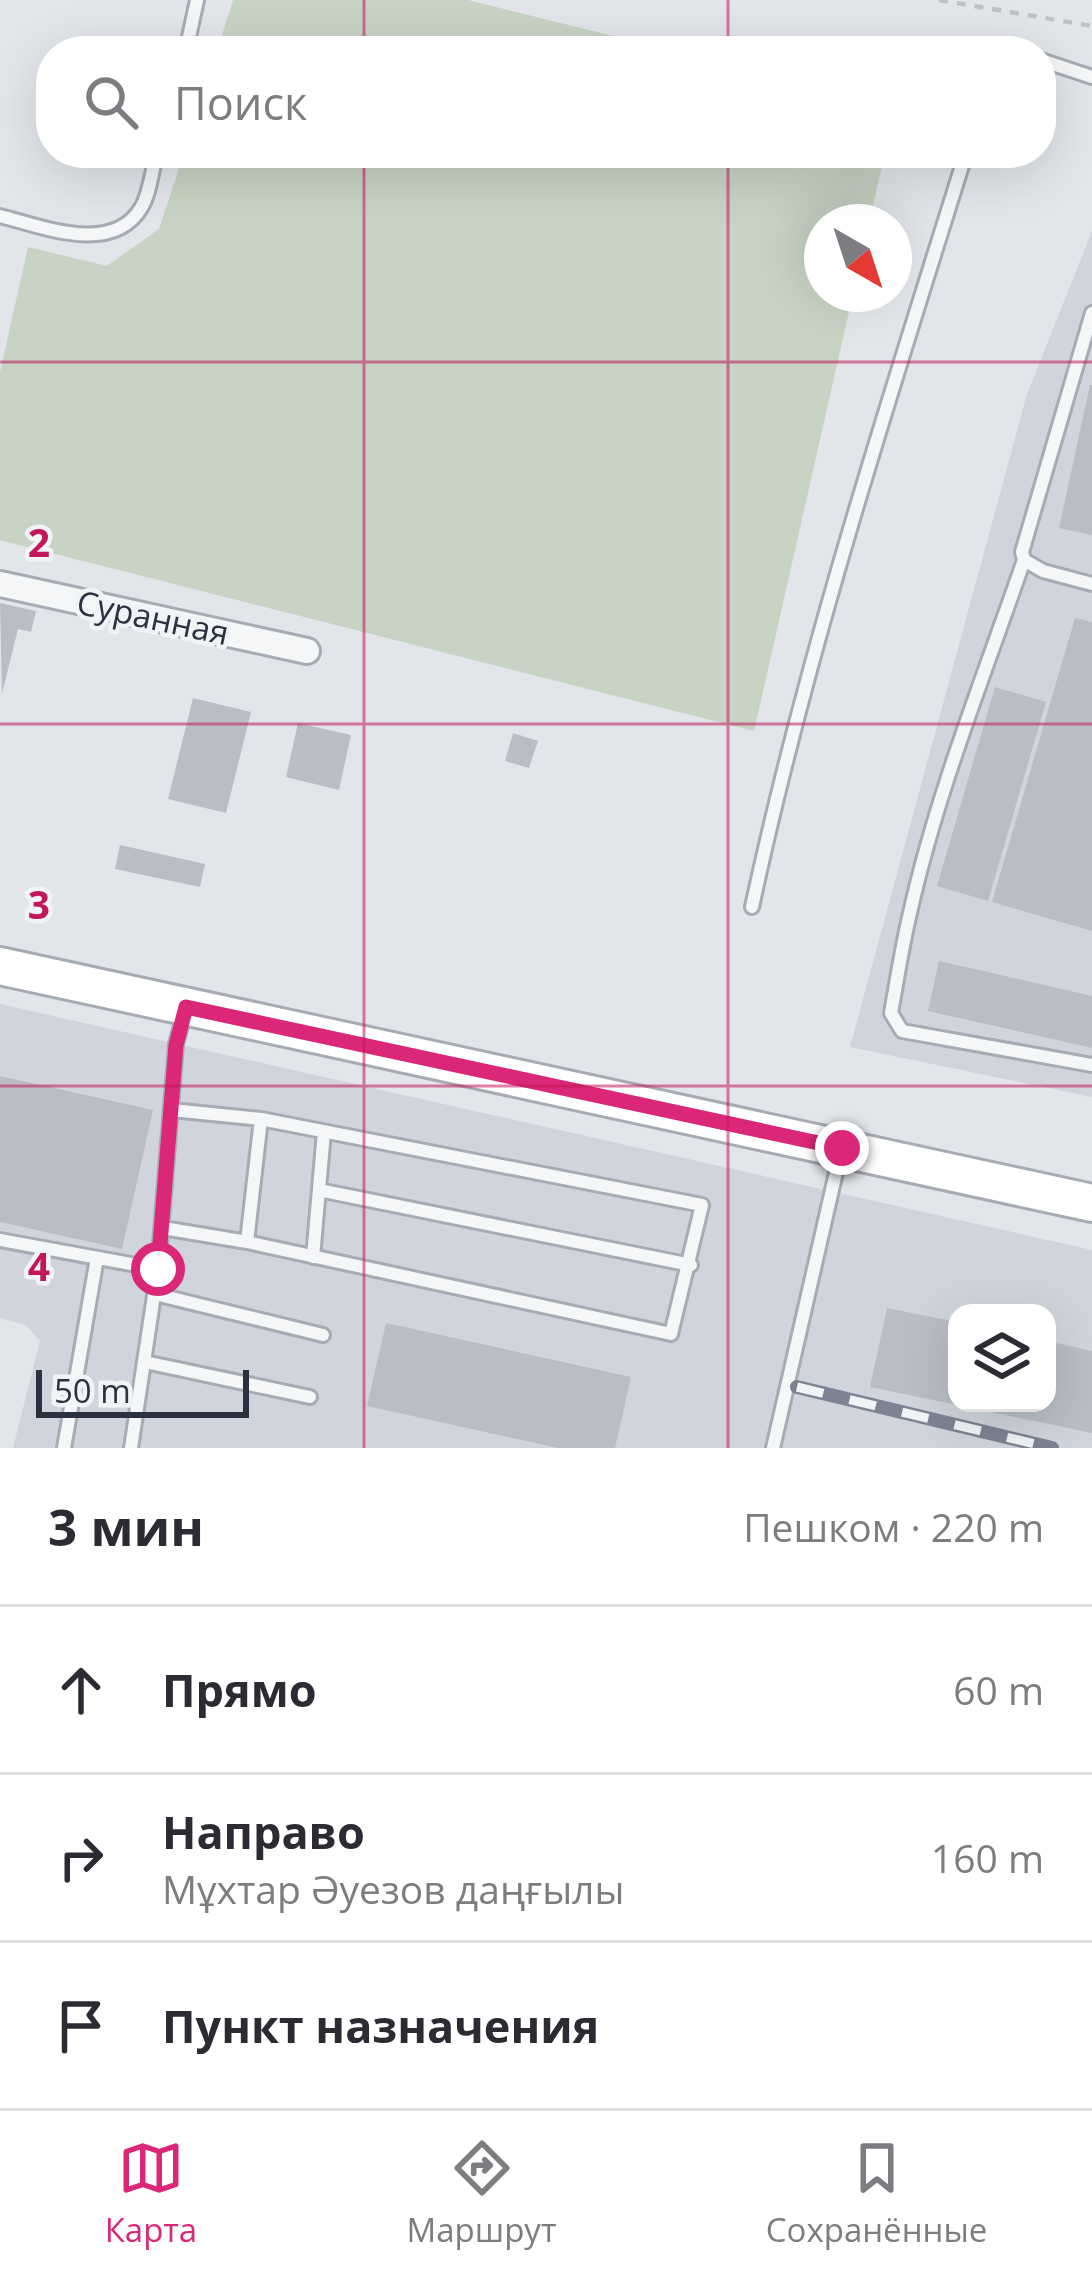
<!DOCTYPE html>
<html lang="ru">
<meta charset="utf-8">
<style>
:root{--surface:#fff;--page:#f2f2f3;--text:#2b2b33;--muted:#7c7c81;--line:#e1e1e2;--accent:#db2777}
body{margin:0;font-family:"Open Sans",sans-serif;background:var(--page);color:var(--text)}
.controls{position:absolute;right:36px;bottom:36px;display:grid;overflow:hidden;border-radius:24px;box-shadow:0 12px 48px #0002}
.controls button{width:108px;height:108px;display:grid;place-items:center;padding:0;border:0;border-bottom:3px solid var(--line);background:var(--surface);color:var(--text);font:60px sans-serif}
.compass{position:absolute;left:804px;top:204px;width:108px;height:108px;border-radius:50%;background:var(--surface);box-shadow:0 12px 48px #0002;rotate:141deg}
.scale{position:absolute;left:36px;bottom:30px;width:213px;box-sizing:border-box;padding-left:12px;border:6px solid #2a3241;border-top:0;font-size:33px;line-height:42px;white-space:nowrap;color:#2a3241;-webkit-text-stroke:9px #f1f4f7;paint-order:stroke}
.stop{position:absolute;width:36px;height:36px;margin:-27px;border:9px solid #db2777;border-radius:50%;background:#fff}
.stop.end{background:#db2777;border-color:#fff;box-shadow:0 3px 12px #0008}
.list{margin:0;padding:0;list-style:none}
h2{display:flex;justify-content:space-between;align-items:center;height:156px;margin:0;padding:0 48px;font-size:51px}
h2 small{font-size:39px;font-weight:400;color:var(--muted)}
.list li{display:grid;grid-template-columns:78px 1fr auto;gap:36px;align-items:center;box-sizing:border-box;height:168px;padding:0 48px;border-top:3px solid var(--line)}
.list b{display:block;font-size:45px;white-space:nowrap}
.list p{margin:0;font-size:39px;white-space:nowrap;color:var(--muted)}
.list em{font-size:39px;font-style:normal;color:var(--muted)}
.icon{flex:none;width:66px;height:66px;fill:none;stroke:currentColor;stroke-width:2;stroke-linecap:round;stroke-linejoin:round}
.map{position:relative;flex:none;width:1092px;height:1448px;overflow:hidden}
.search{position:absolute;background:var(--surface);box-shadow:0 12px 48px #0002;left:36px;right:36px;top:36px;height:132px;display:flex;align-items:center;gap:30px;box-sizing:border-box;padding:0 42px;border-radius:48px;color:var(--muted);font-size:45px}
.sheet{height:660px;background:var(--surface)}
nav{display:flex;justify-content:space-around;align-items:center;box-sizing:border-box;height:168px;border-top:3px solid var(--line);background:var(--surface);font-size:33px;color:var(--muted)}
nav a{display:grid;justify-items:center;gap:6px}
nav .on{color:var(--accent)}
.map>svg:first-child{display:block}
.built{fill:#d0d4dc;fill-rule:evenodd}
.green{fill:#c7d3c3}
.building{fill:#b9bec6}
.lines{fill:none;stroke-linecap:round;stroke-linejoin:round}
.lane-casing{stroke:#a7acb4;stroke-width:18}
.street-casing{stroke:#a7acb4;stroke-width:30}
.secondary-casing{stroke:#a7acb4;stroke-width:42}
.path{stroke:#bfc3c8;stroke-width:4.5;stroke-dasharray:9 9;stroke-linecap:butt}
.lane{stroke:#f4f6f8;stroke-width:12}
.street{stroke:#f4f6f8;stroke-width:24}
.secondary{stroke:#fff;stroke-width:36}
.rail-casing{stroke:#7c8493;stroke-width:14}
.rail{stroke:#f1f4f7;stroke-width:9;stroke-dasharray:27;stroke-linecap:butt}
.route{stroke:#db2777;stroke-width:15}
.grid{fill:none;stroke:#c2185b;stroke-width:3;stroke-opacity:0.55}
.labels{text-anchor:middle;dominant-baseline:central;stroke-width:9;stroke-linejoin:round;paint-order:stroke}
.street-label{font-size:33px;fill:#2a3241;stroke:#f1f4f7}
.grid-label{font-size:39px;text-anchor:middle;font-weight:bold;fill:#c2185b;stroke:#f1f4f7;stroke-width:9;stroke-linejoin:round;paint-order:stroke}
</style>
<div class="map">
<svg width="1092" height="1448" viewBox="0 0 1092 1448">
<rect width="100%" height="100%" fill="#e2e5ea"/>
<!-- built -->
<path class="built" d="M1092 231V1097L850 1047 1027 394Z
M0 1004 1092 1250V1448H13L40 1341 26 1325 0 1318ZM957 1313H1047V1403H957Z"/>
<!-- green -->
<path class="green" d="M233 0H468L674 51H217Z
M184 153H885L869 222H822V294H853L754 731 0 540V372L28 247 107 266 159 229Z"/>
<!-- building -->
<path class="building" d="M1090 385H1092V535L1059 528Z
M0 603 36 611 31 632 18 629 2 694Z
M1075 618 1092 622V931L992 902Z
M995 687 1046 702 988 901 937 886Z
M193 698 251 712 226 813 168 799Z
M298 723 351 735 339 790 286 777Z
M513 733 538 741 529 768 505 761Z
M120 845 205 864 200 887 115 869Z
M939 961 1092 996V1048L928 1011Z
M0 1076 153 1110 122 1249 0 1222Z
M887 1308 957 1322V1405L870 1387Z
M386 1323 631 1377 615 1448H558L367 1406Z
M1047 1341 1092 1351V1433L957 1405 1047 1403Z"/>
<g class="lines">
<!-- lane casing -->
<g class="lane-casing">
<path id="lane" d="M186 51 197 0
M1041 60 1092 77
M0 216C41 226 112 256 141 208 150 194 152 169 157 153
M1092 313 1022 552 1024 560 1043 571 1092 584
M1024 560C984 676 937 792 910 913 902 946 897 980 891 1013L902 1031 1092 1065
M752 907C807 651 888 403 966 153
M172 1110 261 1119 702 1205 671 1334 247 1242
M319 1190 691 1265
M163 1228 247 1242 261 1119
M0 1240 158 1269 176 1044 186 1008
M313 1257 324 1132
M155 1294 323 1335
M145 1362 310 1397
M64 1448 97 1258
M131 1448 158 1269
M773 1448 840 1155"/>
</g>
<!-- street casing -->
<g class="street-casing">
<path id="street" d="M0 584 307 651"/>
</g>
<!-- secondary casing -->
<g class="secondary-casing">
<path id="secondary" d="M0 966 1092 1203"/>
</g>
<!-- path -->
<path class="path" d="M939 0 1092 26"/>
<!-- lane -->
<use href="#lane" class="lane"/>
<!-- street -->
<use href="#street" class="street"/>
<!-- secondary -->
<use href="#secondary" class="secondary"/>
<!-- rail casing -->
<g class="rail-casing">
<path id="rail" d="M797 1387 1052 1448"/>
</g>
<!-- rail -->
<use href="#rail" class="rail"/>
</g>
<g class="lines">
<!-- route -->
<path class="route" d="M158 1269 176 1045 186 1007 842 1148"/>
</g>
<!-- grid -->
<path class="grid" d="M364 0V51M728 0V51M364 153V1448M728 153V1448M0 362H1092M0 724H1092M0 1086H1092"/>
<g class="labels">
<!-- street labels -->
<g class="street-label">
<text transform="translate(153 617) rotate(12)">Суранная</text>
</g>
</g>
<g class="grid-label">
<text x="39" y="557">2</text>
<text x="39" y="919">3</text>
<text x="39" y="1281">4</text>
</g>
</svg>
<div class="controls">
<button><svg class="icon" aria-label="layers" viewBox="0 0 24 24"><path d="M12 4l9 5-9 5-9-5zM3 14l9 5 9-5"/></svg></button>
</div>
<svg class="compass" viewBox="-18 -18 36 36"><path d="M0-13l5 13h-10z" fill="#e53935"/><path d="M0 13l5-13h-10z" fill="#7c7c81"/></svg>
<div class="scale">50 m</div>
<div class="stop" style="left:158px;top:1269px"></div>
<div class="stop end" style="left:842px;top:1148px"></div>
<div class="search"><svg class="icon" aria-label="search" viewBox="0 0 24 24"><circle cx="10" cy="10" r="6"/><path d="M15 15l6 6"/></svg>Поиск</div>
</div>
<section class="sheet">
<h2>3 мин<small>Пешком · 220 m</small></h2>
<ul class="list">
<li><svg class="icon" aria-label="ahead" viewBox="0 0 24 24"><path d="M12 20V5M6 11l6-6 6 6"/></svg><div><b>Прямо</b></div><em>60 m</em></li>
<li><svg class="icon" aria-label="right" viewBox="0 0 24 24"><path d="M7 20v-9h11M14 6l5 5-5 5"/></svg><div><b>Направо</b><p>Мұхтар Әуезов даңғылы</p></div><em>160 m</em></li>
<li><svg class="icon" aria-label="arrive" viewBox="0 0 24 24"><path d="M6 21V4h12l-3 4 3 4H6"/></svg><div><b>Пункт назначения</b></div></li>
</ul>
</section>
<nav>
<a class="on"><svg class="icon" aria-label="map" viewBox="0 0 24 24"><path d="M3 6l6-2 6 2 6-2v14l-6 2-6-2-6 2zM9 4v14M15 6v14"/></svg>Карта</a>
<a><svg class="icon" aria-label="directions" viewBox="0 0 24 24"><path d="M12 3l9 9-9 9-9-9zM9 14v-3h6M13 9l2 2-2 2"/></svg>Маршрут</a>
<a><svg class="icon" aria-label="saved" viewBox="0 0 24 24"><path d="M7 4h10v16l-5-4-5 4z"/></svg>Сохранённые</a>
</nav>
